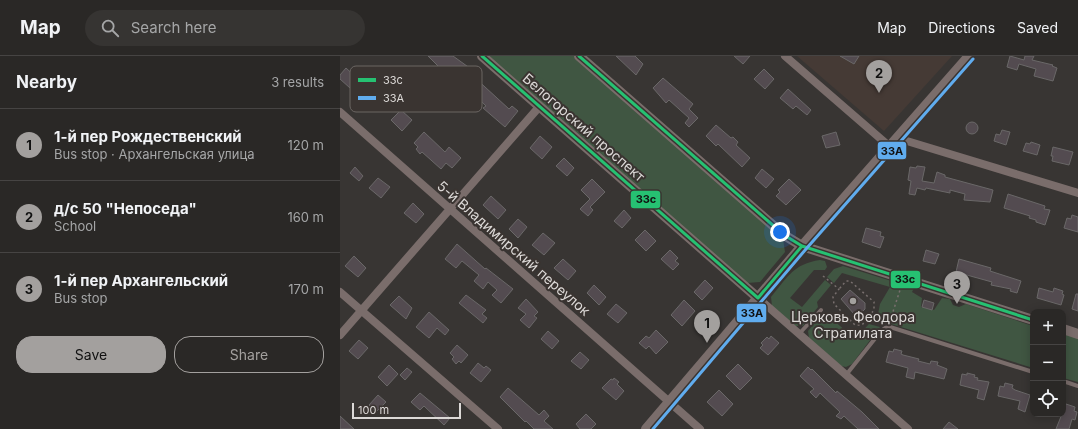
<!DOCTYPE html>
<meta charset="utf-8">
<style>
:root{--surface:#2a2826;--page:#363432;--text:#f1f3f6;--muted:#a5a6a7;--line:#464443;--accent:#a3a09e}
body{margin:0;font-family:Inter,sans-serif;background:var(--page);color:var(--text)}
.controls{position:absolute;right:12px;bottom:12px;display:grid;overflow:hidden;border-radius:8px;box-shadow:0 2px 10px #0003}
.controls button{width:36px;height:36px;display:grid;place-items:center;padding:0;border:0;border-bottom:1px solid var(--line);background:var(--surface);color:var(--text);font:20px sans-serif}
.scale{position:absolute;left:12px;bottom:10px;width:109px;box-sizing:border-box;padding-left:4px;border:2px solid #dcd9d7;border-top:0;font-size:11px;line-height:14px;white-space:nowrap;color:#dcd9d7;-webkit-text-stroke:3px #3a3431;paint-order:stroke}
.you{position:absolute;left:440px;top:176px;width:14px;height:14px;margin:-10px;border:3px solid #fff;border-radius:50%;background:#1a73e8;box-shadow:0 0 0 6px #1a73e833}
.badge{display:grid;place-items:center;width:26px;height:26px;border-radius:50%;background:var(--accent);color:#111;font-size:13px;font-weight:700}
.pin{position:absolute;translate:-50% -33px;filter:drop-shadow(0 1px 2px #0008)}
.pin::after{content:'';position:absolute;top:21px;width:14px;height:12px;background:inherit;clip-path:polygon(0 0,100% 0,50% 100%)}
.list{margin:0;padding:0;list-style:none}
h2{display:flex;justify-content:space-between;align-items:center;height:52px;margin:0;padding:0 16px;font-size:17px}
h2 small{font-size:13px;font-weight:400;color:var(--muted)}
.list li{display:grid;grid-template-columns:26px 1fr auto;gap:12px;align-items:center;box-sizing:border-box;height:72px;padding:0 16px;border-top:1px solid var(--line)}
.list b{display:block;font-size:15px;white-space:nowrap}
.list p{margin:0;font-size:13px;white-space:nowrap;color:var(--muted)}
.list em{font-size:13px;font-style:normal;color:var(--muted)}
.actions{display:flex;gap:8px;padding:12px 16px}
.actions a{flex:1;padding:9px 0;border:1px solid var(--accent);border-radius:16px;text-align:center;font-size:14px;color:var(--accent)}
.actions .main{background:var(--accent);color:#111}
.icon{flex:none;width:22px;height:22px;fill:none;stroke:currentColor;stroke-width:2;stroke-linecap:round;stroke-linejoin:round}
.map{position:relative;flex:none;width:738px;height:373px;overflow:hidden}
header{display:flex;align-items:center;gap:24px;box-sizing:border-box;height:56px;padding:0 20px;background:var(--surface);border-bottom:1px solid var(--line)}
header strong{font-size:19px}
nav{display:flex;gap:22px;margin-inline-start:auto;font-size:14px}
.search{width:280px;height:36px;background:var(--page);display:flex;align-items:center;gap:10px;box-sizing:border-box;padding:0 14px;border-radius:22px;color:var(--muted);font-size:15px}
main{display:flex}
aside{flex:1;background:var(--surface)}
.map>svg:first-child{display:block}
.built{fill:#453a35}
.green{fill:#405642}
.building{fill:#534b50;stroke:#6a6868}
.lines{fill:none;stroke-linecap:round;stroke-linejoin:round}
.path{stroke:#786f6e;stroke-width:1.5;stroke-dasharray:2 3;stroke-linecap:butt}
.service{stroke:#7a6d6b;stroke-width:4}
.minor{stroke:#7a6d6b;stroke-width:8}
.tertiary{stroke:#7a6d6b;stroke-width:10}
.bus-1-casing{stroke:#3a3431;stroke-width:6}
.bus-2-casing{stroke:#3a3431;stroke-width:6}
.bus-1{stroke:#26c172;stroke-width:3}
.bus-2{stroke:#60acee;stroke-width:3}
.poi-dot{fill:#a3a09e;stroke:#3a3431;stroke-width:1.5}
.labels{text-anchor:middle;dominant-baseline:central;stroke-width:4;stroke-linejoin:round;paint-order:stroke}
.street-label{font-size:14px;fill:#dcd9d7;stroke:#3a3431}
.poi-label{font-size:14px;fill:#dcd9d7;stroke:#3a3431}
.key{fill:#3a3431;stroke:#6b6663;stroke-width:1}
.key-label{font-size:11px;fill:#dcd9d7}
.line-badge{stroke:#3a3431;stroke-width:1.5}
.pale-badge-label{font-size:11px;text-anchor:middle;font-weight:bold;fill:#111}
</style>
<header>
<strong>Map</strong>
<div class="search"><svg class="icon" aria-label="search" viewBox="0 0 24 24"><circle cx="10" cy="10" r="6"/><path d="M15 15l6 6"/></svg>Search here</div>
<nav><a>Map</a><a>Directions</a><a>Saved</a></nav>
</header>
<main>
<aside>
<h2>Nearby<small>3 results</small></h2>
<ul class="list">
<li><span class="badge">1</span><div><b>1-й пер Рождественский</b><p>Bus stop · Архангельская улица</p></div><em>120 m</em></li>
<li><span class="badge">2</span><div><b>д/с 50 &quot;Непоседа&quot;</b><p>School</p></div><em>160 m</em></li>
<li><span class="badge">3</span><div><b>1-й пер Архангельский</b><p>Bus stop</p></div><em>170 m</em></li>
</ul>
<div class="actions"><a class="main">Save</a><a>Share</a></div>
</aside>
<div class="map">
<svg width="738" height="373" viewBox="0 0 738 373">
<rect width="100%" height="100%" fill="#383533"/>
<!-- built -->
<path class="built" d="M457 0H612L544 75Z"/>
<!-- green -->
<path class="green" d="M148 0H235L443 183 445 196 420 226 407 227Z
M480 204 485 205 487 211 485 214H474L450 242 462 251 485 224 491 229 477 246 478 251 463 270H455L432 250 431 241C448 221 453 208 480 204Z
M503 210 574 232 572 236 582 242 581 251 594 254 602 242 610 243 613 249 619 251 626 248 693 270V312L548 267 536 261 538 258 540 248 550 231 502 217 494 227 487 221 494 213Z
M484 256 515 283 529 268 540 271 512 308 506 311 501 310 469 282 468 275Z
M723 278 738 282V326L723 322Z"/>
<!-- building -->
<path class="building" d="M88 0H113L131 13 135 17 133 20 169 53 172 50 178 55 165 71 143 52 146 50 124 29 123 31 116 24 114 26Z
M276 0H295L303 8 296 19Z
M394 0H410L403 8Z
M500 0H519L514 8Z
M670 0 684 4 685 0H694L692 4 713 9 712 10 717 12 713 25 694 20 696 13 679 8 677 14 667 11Z
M6 12 18 23 10 32 0 23V19Z
M424 13 434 23 425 33 414 23Z
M323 22 353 48 349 53 358 62 349 71 345 67 349 62 329 44 326 47 313 32Z
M448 33 471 54 467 59 456 50 453 53 440 42Z
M61 54 72 64 62 75 51 64Z
M626 72a6 6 0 1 1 12 0a6 6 0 1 1-12 0Z
M376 69 391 82 393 81 398 86 396 89 410 102 402 111 378 88 376 90 366 80Z
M662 74 670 76 666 89 654 85 656 78 660 79Z
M84 76 105 96 109 91 121 102 112 112 106 107 101 113 82 96 80 98 76 93 78 91 74 87Z
M496 76 500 89 486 92 482 80Z
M200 80 212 91 202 103 190 92Z
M691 86 700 89 697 99 683 95 686 87 690 88Z
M713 91 733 96 729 109 712 105 713 100H711Z
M224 102 234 112 227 120 216 110Z
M577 110 585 111 582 125 594 127 597 116 605 119V121L653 134 650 146 624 144 625 138 610 134V137L586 132 585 134 577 132 575 139 569 138 571 125 568 124 570 111 576 112Z
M15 111 23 120 19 125 10 117Z
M422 113 434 123 426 132 415 122Z
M38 122 50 131 41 142 29 132Z
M252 123 265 136 250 151 253 154 248 160 240 153 250 143 241 134Z
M449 123 461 134 446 149 436 140 440 136 438 134Z
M668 138 705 150 704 153 710 154 705 169 696 166V164L689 162 690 160 664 152Z
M151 140 166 154 158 163 143 149Z
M73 147 84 158 76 167 64 157Z
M284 154 291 162 282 172 274 165Z
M732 159 738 161V176L724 172 727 162 731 163Z
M178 163 187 171 178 182 169 173Z
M526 172 541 176 540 180 544 181 540 192 522 186Z
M305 174 316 185 306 195 295 184Z
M203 177 215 187 204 199 192 189Z
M117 188 145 213 146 212 173 233 161 247 152 239 157 234 148 226 143 233 134 225 139 219 122 205 116 212 105 203Z
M330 194 338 202 335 205 339 208 333 214 321 203Z
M586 194 599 198 595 208 583 205Z
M14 200 26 212 18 221 5 210Z
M223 203 236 215 228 224 214 212Z
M619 203 651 212 650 215 681 225 677 237 670 235 671 233 651 229 652 226 616 216Z
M365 224 373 232 362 244 354 236Z
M254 229 266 241 259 249 247 237Z
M699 232 713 236 714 232 723 235 722 238 724 239 721 249 697 242Z
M510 234 525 247V253L520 258H514L501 243Z
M736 238H738V255L732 253Z
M126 239 146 254 142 258 147 262 143 267 119 247Z
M59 240 72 252 66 263 50 249Z
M186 243 198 256 194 260 197 262 189 272 180 264 186 258 178 252Z
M344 244 355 255 342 270 331 259Z
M584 244 594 247 592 254 582 251Z
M276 248 287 257 278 267 267 258Z
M89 256 109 274 105 279 97 272 89 282 76 271Z
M316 274 328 286 316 298 309 290 306 293 299 287 306 280 309 282Z
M208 275 219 285 212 293 201 283Z
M431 280 439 287 428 299 420 292 423 289 421 287 427 281 429 283Z
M19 284 28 292 18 303 9 295Z
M117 289 128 299 121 307 119 305 116 308 112 303 114 301 110 297Z
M554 293 562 295 561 298 563 299 579 303 578 305 590 308 591 305 598 306 597 309 607 313 604 323 575 316 574 323 566 321 568 312 546 306 549 295 553 296Z
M240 296 249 304 241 313 231 305Z
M138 307 144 312 146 310 151 314 141 326 130 317Z
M398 308 412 322 400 334 386 320Z
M49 309 58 318 47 330 38 321Z
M468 311 471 314 472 313 496 337 497 335 522 356 539 373H518L504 360 501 363 496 360 500 356 480 337 476 342 470 336 474 333 460 320Z
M67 312 72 316 65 324 60 319Z
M627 317 635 319 634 321 638 322 637 324 649 326 644 344 637 342 639 334 620 329 622 318 627 319Z
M274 322 279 326 277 328 284 335 276 344 262 332 271 323 273 324Z
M665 327 673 329 672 332 675 334 690 339 685 356 678 353 680 345 658 340 660 330 664 331Z
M168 332 199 359 204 354 209 360 204 365 213 373H194L186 365 185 366 160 341Z
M379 334 393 348 382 360 367 346Z
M80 337 110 362 104 369 84 350 80 354 71 346Z
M38 339 46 346 36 356 29 349Z
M726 348 735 351 734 355 737 356 735 364 732 363 729 373H716Z
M246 358 256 368 251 373H240L236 368Z
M0 360 14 373H0Z
M609 366 618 373H603Z"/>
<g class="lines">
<!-- path -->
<path class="path" d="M483 220 499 233 493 241 494 248 515 269H522L534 254V246L510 225H506L499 233
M550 265 561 231"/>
<!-- service -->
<path class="service" d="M459 278 481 254
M506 319 541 275 545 272 550 271 693 316
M723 325 738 330"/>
<!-- minor -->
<path class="minor" d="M445 0 549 90
M0 56 360 373
M557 82 738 137
M0 236 158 373
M418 242 568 373
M0 279 199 51"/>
<!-- tertiary -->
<path class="tertiary" d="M142 0 418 242
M239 0 444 179 462 190 693 264
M723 273 738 278
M306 373 462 190 629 0"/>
<!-- bus-1 casing -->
<g class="bus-1-casing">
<path id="bus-1" d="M142 0 418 242 462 190
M239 0 444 179 462 190 693 264"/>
</g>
<!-- bus-2 casing -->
<g class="bus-2-casing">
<path id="bus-2" d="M313 373 466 193 633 3"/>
</g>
<!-- bus-1 -->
<use href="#bus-1" class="bus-1"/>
<!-- bus-2 -->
<use href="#bus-2" class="bus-2"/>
</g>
<!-- markers -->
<circle class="poi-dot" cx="513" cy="245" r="4"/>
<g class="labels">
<!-- street labels -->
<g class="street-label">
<text transform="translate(244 71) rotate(41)">Белогорский проспект</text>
<text transform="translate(174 192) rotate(41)">5-й Владимирский переулок</text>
</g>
<!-- poi labels -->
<g class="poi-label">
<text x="513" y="260">Церковь Феодора<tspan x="513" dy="16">Стратилата</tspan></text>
</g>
</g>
<!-- legend -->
<rect x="10" y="10" width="132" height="46" rx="6" class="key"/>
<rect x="18" y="22" width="18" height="4" fill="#26c172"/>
<rect x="18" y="40" width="18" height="4" fill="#60acee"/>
<g class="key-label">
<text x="43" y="28">33с</text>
<text x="43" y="46">33А</text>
</g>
<g class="line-badge">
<rect x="537" y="85" width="30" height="19" rx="4" fill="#60acee"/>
<rect x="290" y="134" width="31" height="19" rx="4" fill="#26c172"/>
<rect x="550" y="214" width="31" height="19" rx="4" fill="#26c172"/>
<rect x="396" y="247" width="31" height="20" rx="4" fill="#60acee"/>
</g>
<g class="pale-badge-label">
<text x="552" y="99">33А</text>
<text x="306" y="147">33с</text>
<text x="565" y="227">33с</text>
<text x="412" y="261">33А</text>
</g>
</svg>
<div class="controls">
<button>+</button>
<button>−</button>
<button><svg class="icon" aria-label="locate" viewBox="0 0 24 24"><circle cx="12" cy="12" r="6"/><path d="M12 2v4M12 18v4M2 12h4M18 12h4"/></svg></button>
</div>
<div class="scale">100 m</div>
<div class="you"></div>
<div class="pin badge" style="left:367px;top:287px">1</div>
<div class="pin badge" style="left:539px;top:37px">2</div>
<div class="pin badge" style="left:617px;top:248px">3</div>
</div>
</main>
